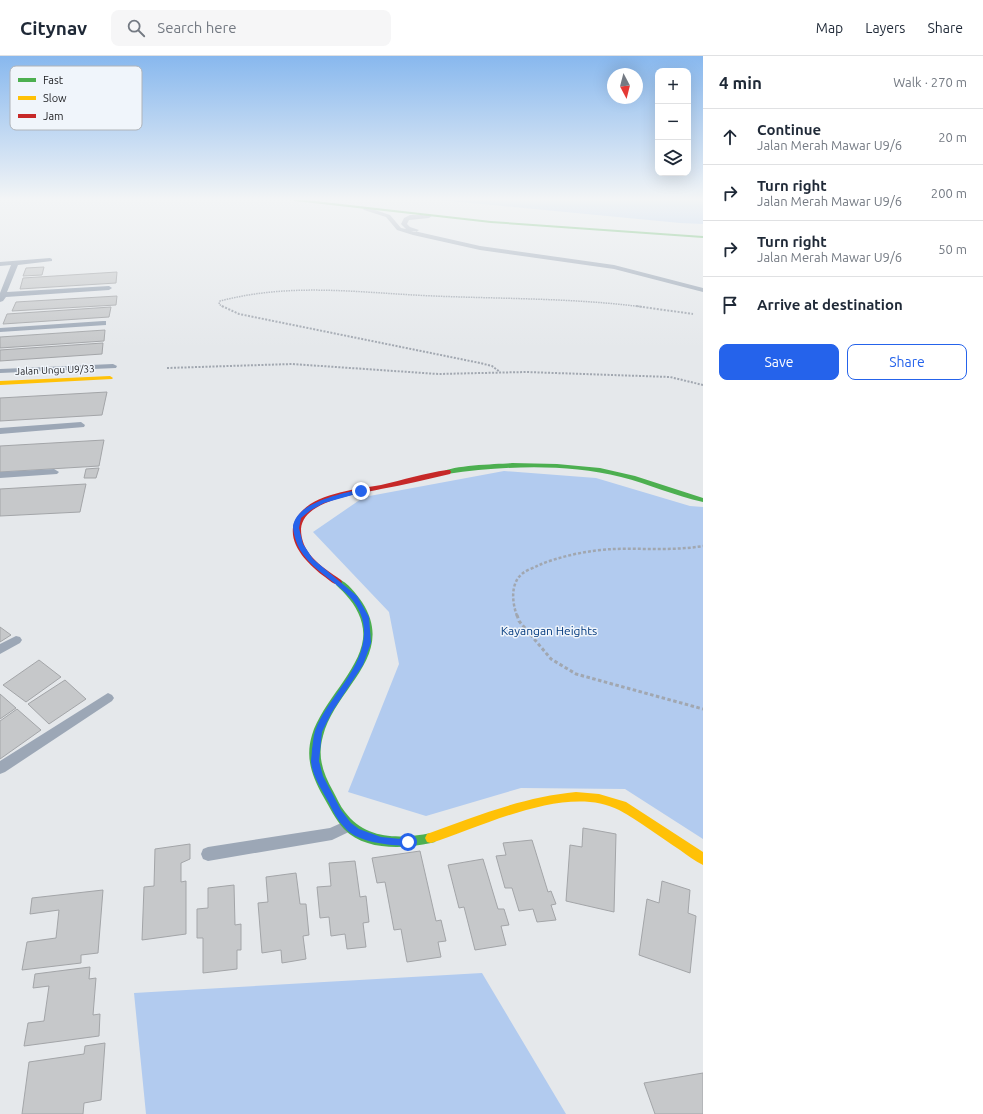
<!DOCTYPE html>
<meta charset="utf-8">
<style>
:root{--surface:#fff;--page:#f6f6f7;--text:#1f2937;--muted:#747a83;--line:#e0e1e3;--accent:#2563eb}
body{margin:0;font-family:Ubuntu,sans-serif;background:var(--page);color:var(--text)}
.controls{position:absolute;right:12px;top:12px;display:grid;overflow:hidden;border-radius:8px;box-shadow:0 4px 16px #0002}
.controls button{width:36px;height:36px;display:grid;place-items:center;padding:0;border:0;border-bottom:1px solid var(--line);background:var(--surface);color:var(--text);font:20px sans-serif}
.compass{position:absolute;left:607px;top:12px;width:36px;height:36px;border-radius:50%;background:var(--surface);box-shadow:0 4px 16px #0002;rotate:173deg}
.stop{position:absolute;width:12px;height:12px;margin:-9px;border:3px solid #2563eb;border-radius:50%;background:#fff}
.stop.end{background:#2563eb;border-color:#fff;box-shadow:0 1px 4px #0008}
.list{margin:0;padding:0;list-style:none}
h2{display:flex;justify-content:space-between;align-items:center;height:52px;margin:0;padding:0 16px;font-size:17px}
h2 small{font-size:13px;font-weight:400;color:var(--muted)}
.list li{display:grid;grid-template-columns:26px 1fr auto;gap:12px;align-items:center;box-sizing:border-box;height:56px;padding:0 16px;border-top:1px solid var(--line)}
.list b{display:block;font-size:15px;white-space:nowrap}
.list p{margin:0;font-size:13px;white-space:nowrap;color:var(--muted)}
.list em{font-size:13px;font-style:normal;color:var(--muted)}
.actions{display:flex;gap:8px;padding:12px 16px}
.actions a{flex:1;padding:9px 0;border:1px solid var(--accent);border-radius:8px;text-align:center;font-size:14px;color:var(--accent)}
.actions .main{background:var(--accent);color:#fff}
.icon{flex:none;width:22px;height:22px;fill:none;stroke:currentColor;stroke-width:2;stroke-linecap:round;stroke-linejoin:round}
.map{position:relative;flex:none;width:703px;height:1058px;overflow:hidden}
header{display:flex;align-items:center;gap:24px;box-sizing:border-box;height:56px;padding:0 20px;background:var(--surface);border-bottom:1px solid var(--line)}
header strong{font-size:19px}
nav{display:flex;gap:22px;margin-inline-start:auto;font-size:14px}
.search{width:280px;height:36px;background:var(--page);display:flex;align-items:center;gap:10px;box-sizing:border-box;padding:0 14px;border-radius:8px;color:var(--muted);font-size:15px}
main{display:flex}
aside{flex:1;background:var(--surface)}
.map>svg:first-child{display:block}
.forest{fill:#b2cbef}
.building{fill:#c6c8ca;stroke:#a3a5a8}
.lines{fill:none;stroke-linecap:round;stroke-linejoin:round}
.path-far3{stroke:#a1a7b0;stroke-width:1.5;stroke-dasharray:1.5 1;stroke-linecap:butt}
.path-far2{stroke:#a1a7b0;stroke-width:2;stroke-dasharray:2 1.5;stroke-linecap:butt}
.path-far1{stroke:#a1a7b0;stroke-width:2.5;stroke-dasharray:3 2;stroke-linecap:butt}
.path{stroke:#a1a7b0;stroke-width:3;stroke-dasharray:3.5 2.5;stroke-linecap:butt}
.street{fill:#9ca7b6;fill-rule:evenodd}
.fast{fill:#4caf50;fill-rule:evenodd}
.slow{fill:#ffc107;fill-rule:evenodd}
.jam{fill:#c62828;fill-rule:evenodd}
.route{fill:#2563eb}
.labels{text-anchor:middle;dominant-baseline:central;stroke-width:3;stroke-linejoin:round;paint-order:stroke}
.far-street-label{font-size:10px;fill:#1c1d20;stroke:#f0f5fb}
.park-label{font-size:12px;fill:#033a7e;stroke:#f0f5fb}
.key{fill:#f0f5fb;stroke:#b0b4b9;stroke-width:1}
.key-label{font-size:11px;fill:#1c1d20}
</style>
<header>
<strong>Citynav</strong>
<div class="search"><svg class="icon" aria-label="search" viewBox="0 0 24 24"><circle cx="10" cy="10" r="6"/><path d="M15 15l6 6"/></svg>Search here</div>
<nav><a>Map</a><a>Layers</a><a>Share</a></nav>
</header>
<main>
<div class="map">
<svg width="703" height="1058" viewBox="0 0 703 1058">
<rect width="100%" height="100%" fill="#e5e8eb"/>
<!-- forest -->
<path class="forest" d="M440 144H703V168L680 167Z
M504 415 596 422 690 450 703 451V783L625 733 521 732 426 760 348 736 399 608 389 556 313 476 364 441Z
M482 917 566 1058H146L134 937Z"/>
<!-- building -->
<path class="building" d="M44 211 42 219 23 220 26 212Z
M117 216 116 227 20 233 23 222Z
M117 240 116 249 12 255 16 246Z
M111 251 109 261 3 268 7 258Z
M105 274 104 285 0 292V281Z
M103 287 102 298 0 305V294Z
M107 336 102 359 0 365V342Z
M104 384 99 410 0 416V390Z
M99 412 96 422H84L86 413Z
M86 428 80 456 0 460V433Z
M0 571 11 579 0 586Z
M39 604 61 621 26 646 3 629Z
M65 624 86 643 49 668 28 648Z
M0 638 16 652 0 663Z
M17 653 41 674 0 703V665Z
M583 772 616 778 614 856 566 845 570 789 582 791Z
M532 784 548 836 551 835 556 848 551 849 556 864 537 866 533 853 519 855 512 832H505L496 800 506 799 503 787Z
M190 788V803L181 807V826L186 825V878L142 884 144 831 154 830 155 793Z
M420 795 436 865 441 864 446 885 438 886 441 901 407 906 401 873 394 874 385 826 377 827 372 802Z
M483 803 498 853H504L509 869 501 870 506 889 475 894 464 851 459 852 448 809Z
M355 805 360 841 366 840 369 866 363 867 366 891 347 893 345 878 331 880 329 861 320 862 317 831 331 830 329 807Z
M296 817 300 848H306L309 879 303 880 306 903 282 907 281 894 262 897 258 847 268 846 266 821Z
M662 825 690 834 688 857 696 860 690 917 639 899 647 843 659 847Z
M234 829 235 869 241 868V894H237V913L203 917V882H197V853L208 852V832Z
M103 834 98 897 81 899V907L22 914 27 886 56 882 59 854 30 858 32 842Z
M90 911 89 923 96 922 93 959 100 958 99 980 24 990 28 967 44 965 49 930 33 932 35 918Z
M105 987 101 1044 84 1047 83 1058H22L29 1006 84 998 85 990Z
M703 1017V1058H655L644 1027Z"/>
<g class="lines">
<!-- path-far3 -->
<path class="path-far3" d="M223 251 219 248 220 245C293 226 360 237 434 240 504 243 574 242 643 251"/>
<!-- path-far2 -->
<path class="path-far2" d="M222 250 239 258 480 307 492 310 500 316
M636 250 693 258
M167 312 292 308 438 318 526 316 670 321 703 329"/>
<!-- path-far1 -->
<path class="path-far1" d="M517 560C512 546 510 527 523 517 527 514 533 512 537 510 559 500 590 494 614 493 644 492 674 495 703 490"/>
<!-- path -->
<path class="path" d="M517 559 519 565 551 603 576 618 703 653"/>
<!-- street -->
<path class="street" d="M366 151 390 159 401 172 406 173 401 168 404 162 410 159H431L432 160 429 162 409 164 407 168 410 171 419 174 416 176 411 175H414L480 190 614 209 703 232V236L614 213 480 194 413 179 397 174 386 161 364 154 363 153Z
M50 202 52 203V205L18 209 7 236 109 230 112 232 109 234 6 241 3 245 0 246V237L11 209 0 210V206Z
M103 265H106V269L0 276V272Z
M113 308 117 310 116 312 0 317V313Z
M81 366 85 369 84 371 0 378V372Z
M54 413 59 416 57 418 0 422V416Z
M16 580 20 581 22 584 20 587 0 598V588Z
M108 637 112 639 114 642 112 645 5 716 0 718V705Z
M348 764 353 766 355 770 353 774 332 784 208 805 203 803 201 798 203 793 208 791 330 772Z"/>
<!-- fast -->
<path class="fast" d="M293 144H306L491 165 703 180V182L491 167 295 145Z
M512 407 557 408 600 412 635 420 703 442V446C675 440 649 428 621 421 564 407 504 410 447 418L443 416C451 409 499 408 512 407Z
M338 523C348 526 356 538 362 546 397 600 335 632 323 680 317 701 323 717 333 735 337 742 340 750 345 756 366 784 400 783 431 777L435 778 437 782 435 786 431 787C404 793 365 795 344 773 335 763 330 752 323 740 312 720 305 702 312 679 322 646 359 615 363 583 365 567 357 551 346 539 342 534 337 531 334 526Z"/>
<!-- slow -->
<path class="slow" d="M110 320 113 322 112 323 0 329V325Z
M576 736 599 738 626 746 703 796V809C695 805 687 799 680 794 660 781 639 765 619 754 567 727 482 771 431 787L427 786 425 782 427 778C475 760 524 741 576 736Z"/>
<!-- jam -->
<path class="jam" d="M447 414H450L451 416 450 418C427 423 404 429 381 433 359 438 303 444 301 473 301 484 305 493 312 501 320 510 331 517 341 524L342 526 341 528C335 530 330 525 325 521 306 507 279 480 301 456 318 437 357 433 381 429 403 424 425 417 447 414Z"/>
</g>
<!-- sky -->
<linearGradient id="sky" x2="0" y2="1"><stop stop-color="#88b8ee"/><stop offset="0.49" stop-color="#f3f5f6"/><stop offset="1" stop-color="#f3f5f6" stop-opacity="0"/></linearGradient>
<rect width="703" height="292" fill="url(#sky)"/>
<!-- route -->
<path class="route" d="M361 433H363V436L324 447 311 454 301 462 299 472 303 488 313 503 357 540 369 561 371 587 363 609 332 656 322 676 319 705 323 720 341 754 351 767 359 773 381 781 411 784 412 786 411 789 408 790C389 789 358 787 345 772 338 765 333 756 329 747 322 734 312 720 311 705 311 702 312 697 312 693 313 688 313 681 315 675 329 637 374 606 362 562 353 528 305 518 295 482 294 478 293 474 293 470 297 446 341 438 361 433Z"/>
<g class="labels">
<!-- far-street labels -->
<g class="far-street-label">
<text transform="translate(55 314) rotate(-2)">Jalan Ungu U9/33</text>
</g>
<!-- park labels -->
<g class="park-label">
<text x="549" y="574">Kayangan Heights</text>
</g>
</g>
<!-- legend -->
<rect x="10" y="10" width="132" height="64" rx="6" class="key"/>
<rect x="18" y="22" width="18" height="4" fill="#4caf50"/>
<rect x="18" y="40" width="18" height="4" fill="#ffc107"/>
<rect x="18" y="58" width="18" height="4" fill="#c62828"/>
<g class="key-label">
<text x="43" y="28">Fast</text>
<text x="43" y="46">Slow</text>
<text x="43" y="64">Jam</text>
</g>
</svg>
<div class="controls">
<button>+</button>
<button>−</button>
<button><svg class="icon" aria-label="layers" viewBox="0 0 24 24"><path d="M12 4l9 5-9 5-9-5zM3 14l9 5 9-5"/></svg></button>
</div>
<svg class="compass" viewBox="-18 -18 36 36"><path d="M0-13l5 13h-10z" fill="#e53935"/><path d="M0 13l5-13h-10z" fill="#747a83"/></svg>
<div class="stop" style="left:408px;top:786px"></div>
<div class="stop end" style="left:361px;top:435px"></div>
</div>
<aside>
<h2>4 min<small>Walk · 270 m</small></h2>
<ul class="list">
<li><svg class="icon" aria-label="ahead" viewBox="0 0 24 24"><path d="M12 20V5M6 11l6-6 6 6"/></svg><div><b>Continue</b><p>Jalan Merah Mawar U9/6</p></div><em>20 m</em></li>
<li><svg class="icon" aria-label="right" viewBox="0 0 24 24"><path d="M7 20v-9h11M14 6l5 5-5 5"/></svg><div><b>Turn right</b><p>Jalan Merah Mawar U9/6</p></div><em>200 m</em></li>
<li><svg class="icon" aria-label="right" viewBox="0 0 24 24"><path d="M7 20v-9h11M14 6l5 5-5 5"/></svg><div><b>Turn right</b><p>Jalan Merah Mawar U9/6</p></div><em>50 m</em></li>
<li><svg class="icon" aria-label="arrive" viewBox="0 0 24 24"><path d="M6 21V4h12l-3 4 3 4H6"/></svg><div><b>Arrive at destination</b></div></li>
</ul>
<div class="actions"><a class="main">Save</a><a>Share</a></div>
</aside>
</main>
